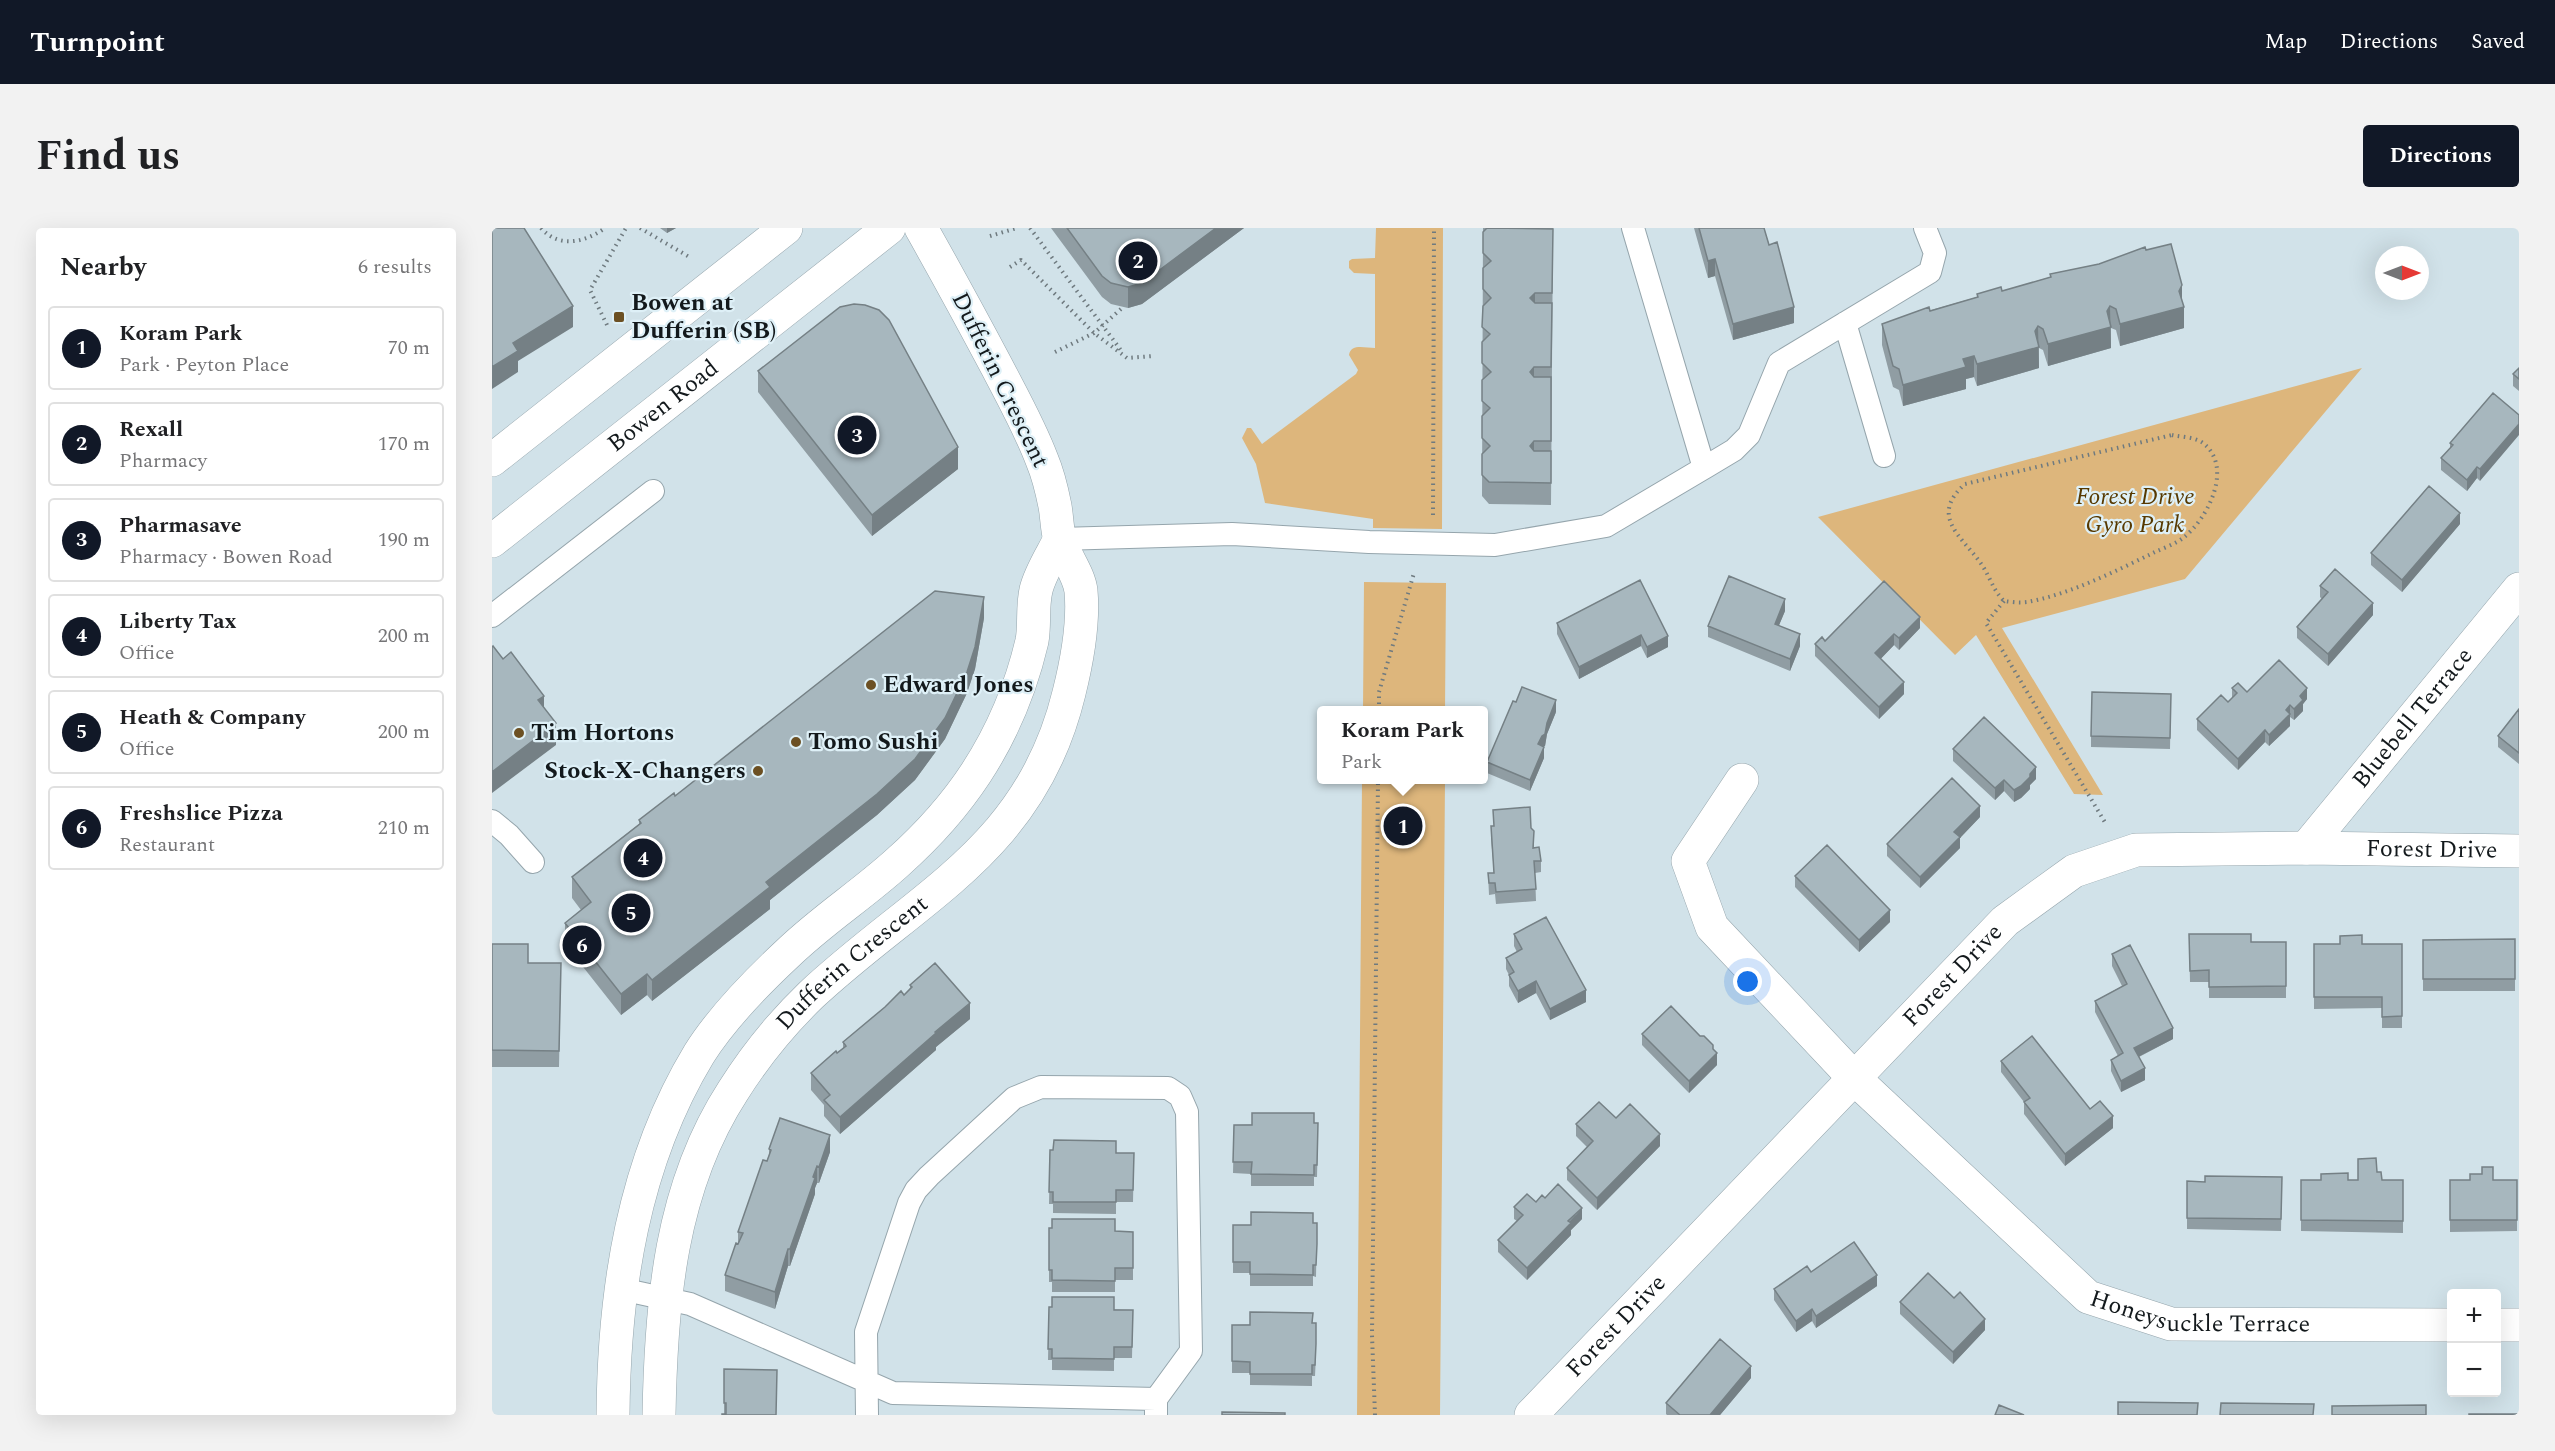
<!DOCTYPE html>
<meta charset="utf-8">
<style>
:root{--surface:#fff;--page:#f2f2f2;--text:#202124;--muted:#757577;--line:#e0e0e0;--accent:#111827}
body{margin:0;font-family:Spectral,serif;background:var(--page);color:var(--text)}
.controls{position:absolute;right:18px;bottom:18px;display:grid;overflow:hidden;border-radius:6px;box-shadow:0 6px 24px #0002}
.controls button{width:54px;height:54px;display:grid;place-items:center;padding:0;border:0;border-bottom:2px solid var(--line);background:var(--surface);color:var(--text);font:30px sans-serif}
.compass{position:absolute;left:1883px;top:18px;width:54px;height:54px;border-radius:50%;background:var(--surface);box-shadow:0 6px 24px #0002;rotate:90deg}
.you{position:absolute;left:1256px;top:754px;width:21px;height:21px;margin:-15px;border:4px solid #fff;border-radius:50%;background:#1a73e8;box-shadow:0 0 0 9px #1a73e833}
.badge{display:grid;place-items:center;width:39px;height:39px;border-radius:50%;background:var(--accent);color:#fff;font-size:20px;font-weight:700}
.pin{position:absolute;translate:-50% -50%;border:3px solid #fff;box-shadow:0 2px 6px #0006}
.popup{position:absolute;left:825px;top:478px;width:171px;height:78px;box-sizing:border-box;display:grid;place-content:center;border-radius:6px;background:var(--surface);filter:drop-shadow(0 2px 4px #0005);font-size:20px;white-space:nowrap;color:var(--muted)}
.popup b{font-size:22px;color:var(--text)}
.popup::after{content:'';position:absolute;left:50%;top:100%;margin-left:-12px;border:12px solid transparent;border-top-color:var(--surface)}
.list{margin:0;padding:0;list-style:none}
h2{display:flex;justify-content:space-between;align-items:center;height:78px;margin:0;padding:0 24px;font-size:26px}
h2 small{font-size:20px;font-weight:400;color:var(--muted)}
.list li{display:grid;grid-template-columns:39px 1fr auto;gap:18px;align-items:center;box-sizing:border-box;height:84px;margin:0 12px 12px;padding:0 12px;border:2px solid var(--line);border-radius:6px}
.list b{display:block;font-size:22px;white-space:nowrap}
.list p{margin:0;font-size:20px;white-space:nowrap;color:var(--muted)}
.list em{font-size:20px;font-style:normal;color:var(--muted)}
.map{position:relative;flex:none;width:2027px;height:1187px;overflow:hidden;border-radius:6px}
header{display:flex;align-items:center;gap:36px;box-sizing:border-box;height:84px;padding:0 30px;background:var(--accent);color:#fff}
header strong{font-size:28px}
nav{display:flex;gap:33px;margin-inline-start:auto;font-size:21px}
.intro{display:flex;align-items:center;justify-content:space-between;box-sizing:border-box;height:144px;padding:0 36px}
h1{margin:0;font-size:42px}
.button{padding:15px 27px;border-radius:6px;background:var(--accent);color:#fff;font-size:21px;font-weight:700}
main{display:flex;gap:36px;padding:0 36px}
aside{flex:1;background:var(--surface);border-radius:6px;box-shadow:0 6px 24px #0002}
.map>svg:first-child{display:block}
.green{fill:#ddb67c}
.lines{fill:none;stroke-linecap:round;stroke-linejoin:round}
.lane-casing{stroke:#95a5ac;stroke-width:24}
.street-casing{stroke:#95a5ac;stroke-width:34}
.secondary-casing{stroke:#95a5ac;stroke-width:34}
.path{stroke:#6f7a7f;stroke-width:4;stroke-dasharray:1.5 4.5;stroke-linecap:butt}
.lane{stroke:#fff;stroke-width:22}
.street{stroke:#fff;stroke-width:33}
.secondary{stroke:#fff;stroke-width:33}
.wall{fill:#909da3}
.shaded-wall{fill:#758085}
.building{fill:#a7b7be;stroke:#758085;stroke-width:1.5}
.poi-dot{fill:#6c5023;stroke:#def0f7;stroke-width:2}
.labels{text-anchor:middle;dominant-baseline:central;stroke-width:4.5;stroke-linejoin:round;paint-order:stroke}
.poi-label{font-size:24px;font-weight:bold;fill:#13191c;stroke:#def0f7;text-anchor:start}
.street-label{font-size:24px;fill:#13191c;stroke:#def0f7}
.park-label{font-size:24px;font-style:italic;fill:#573900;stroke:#def0f7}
</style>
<header>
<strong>Turnpoint</strong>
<nav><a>Map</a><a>Directions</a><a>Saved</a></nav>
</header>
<div class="intro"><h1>Find us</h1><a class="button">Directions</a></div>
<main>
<aside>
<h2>Nearby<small>6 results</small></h2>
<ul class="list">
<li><span class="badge">1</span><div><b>Koram Park</b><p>Park · Peyton Place</p></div><em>70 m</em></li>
<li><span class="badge">2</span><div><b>Rexall</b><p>Pharmacy</p></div><em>170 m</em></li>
<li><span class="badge">3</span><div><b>Pharmasave</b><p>Pharmacy · Bowen Road</p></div><em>190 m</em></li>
<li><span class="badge">4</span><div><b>Liberty Tax</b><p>Office</p></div><em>200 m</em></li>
<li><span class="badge">5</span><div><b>Heath &amp; Company</b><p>Office</p></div><em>200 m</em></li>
<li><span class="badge">6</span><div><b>Freshslice Pizza</b><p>Restaurant</p></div><em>210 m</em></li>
</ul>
</aside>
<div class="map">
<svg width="2027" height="1187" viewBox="0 0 2027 1187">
<rect width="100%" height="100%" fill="#d1e2e9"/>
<!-- green -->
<path class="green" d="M884 0H951L950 301 881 300V291L773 275 764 236 750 210 755 200H759L770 216 864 146 866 142 857 127C859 115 873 120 883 120V46L862 45 857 40V33L860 31 883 30Z
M1870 140 1693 351 1510 400 1611 567 1582 566 1484 407 1463 427 1326 289Z
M872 354 954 355 953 482H871Z
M870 552H953L948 1187H865Z"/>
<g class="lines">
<!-- lane casing -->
<g class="lane-casing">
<path id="lane" d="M1353 95 1392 228
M1212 240 1242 222 1257 207 1287 135 1438 44 1443 25 1433 0
M568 311 740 306 877 314 1003 317 1114 298 1212 240 1141 0
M0 388 161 263
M0 593 17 607 41 634
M129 1061 198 1076 401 1165 664 1171
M375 1187 374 1104 417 975 424 962 437 948 522 870 549 859 676 860 688 868 695 884 699 1123 664 1171V1187"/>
</g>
<!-- street casing -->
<g class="street-casing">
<g id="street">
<path id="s1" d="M1250 552 1196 633 1220 699 1363 851 1596 1069 1679 1096 1960 1097"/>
<path id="s2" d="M1814 620 2027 361"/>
<path d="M2004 1097H2027"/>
<path id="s3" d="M1039 1187 1513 693 1582 643 1644 622 1814 620 2027 623"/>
</g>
</g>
<!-- secondary casing -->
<g class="secondary-casing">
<g id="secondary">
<path d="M0 232 294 0"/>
<path id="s4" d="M0 313 397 0"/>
<path d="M121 1187C122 1062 141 935 207 826 229 791 265 754 295 726 330 692 371 666 406 634 434 609 463 577 484 545 510 505 529 460 540 413 543 397 540 379 544 362 548 345 560 327 568 311"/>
<path id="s5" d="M167 1187C169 1075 178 960 241 863 263 828 290 795 319 767 426 667 539 622 577 465 585 433 592 396 589 363 587 346 573 329 568 312 565 302 565 289 563 278 560 263 556 246 550 232 538 200 521 170 505 139 480 92 455 46 429 0"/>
</g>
</g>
<!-- path -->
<path class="path" d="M49 0C67 21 94 14 113 0
M148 0 199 30
M538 0 631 125
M498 8 525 0
M518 39 529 32 602 105 635 130 661 128
M115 97 98 62 134 0
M563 124 602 105 630 80
M1680 207C1690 209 1703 209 1711 215 1742 239 1716 291 1691 310 1683 316 1672 320 1663 324 1624 343 1576 367 1535 374 1527 375 1519 374 1512 373 1501 362 1498 349 1490 337 1471 309 1436 289 1473 256Z
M941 287 942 0
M1512 373 1494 395 1614 596
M887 482V464L922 345
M883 1187 880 1107 886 552"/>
<!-- lane -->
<use href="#lane" class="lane"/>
<!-- street -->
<use href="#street" class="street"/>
<!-- secondary -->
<use href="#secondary" class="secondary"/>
</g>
<!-- wall -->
<path class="wall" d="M168 0H184L175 5Z
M559 0H752L650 76 636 80 619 76 610 69Z
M991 0H1061L1059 277 997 276 990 268Z
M1202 0H1272L1302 95 1241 112 1223 48 1216 50Z
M1654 22 1690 73 1692 100 1628 118 1624 102 1619 100V120L1556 138 1551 122 1547 120V140L1485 158 1482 149 1474 151V161L1411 178 1407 162 1401 159 1390 117V96L1485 69V66L1510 63 1558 49V46L1607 36Z
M2027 140V163L2021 158V146Z
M266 143 466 241 380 308 266 164Z
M2001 165 1988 253 1985 250 1975 263 1949 242V230L1958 220V215Z
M1968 296 1910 364 1879 337V325Z
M1148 352 1176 419 1155 430 1149 418 1087 451 1065 406V395Z
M1828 358 1881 387 1836 438 1805 410V399L1830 371 1828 369Z
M1293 383 1287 397 1308 418 1298 443 1216 409V398Z
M492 390 483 441 475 465 453 511 423 552 385 587 278 672V681L160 773 155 767 129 787 73 716V695L89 682 80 670V649L147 596V592L183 568Z
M1428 400 1407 422 1402 417 1388 431 1412 466 1387 491 1323 428V416L1333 413Z
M1740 460 1755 464 1815 471 1811 476V483L1802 492 1798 489V498L1777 518 1773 514 1746 542 1705 502V491L1736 474 1740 470Z
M1679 466 1678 521 1599 519V508Z
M2027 481V536L2006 519V508Z
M1064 484 1055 506 1053 518H1052V530L1038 563 995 545V534Z
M1461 521 1544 551 1538 557V561L1529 570 1522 574 1512 563 1503 572 1461 533Z
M1001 582 1039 600 1042 614V620L1049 633V644L1043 645 1044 673 1004 676 1003 666 997 667 996 645H1002L999 610V598H1002Z
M1488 589 1468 610V620L1428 660 1395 628V616Z
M1303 648 1398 694 1367 724 1303 659Z
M1022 706 1094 774 1058 792 1044 765 1026 775 1017 758V747L1014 741V730L1025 724 1022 718Z
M1697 706 1759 714H1794V770H1717V754H1698Z
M2023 711V763H1931V712Z
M0 716 36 735H69L67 839H0Z
M1822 716H1910V800H1890V780L1822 781Z
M1620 726 1681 811 1647 829 1653 852 1629 864 1619 843V832L1626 828 1603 784V773L1630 758 1620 738Z
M418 757 478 791 444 819V822L348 906 332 888V877L319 862V845L345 825 351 820V814L412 767 418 760Z
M1150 806 1221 821 1225 837 1197 865 1150 817Z
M1509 833 1621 900 1573 938 1532 886V874L1509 844Z
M1124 890 1168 918 1105 982 1075 952V940L1095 919 1084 908V896Z
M822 895 826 906 825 949H822V958H759V946L741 945 742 897Z
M277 921 338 924 327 955H325L323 960V966L298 1038H296L283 1081 233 1063V1047L246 1016V1004L277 928Z
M558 922 624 925H642L641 974H624V986L561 985V976H557Z
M1885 944 1890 952H1911V1005L1809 1003V952H1829V946L1856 952H1866Z
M1790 949 1789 1003 1695 1001V953L1713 954Z
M1958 952H2025V1003L1958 1004Z
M1053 970 1090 991 1079 1002V1007L1035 1052 1006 1024V1012L1025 993 1022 991V979L1044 974Z
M825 995 824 1049 821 1048V1058H758V1045H741V997H759Z
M641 1004V1052H623V1064H560V1054H557V1042Z
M1319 1044 1385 1058 1324 1100 1320 1093 1304 1104 1282 1072V1061Z
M1462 1070 1493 1102 1461 1136 1408 1086V1074Z
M557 1079 641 1082 640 1130H622V1143L560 1142V1132H556Z
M821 1095 824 1127 823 1148H820V1158L758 1157V1145H740V1097Z
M232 1141 284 1187 232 1186Z
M1259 1150 1228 1187H1175L1174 1186V1175Z"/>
<!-- shaded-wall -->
<path class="shaded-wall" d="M175 0H184L175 5Z
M724 0H752L650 76 636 80V59Z
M1223 31V48L1216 50V33Z
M1690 57V79H1692V100L1628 118V96L1687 63Z
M1043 65V87L1038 70Z
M81 78V99L26 133V144L0 161V139L21 115Z
M1618 78 1619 120 1556 138V116L1615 83Z
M1302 79V95L1241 112V96Z
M1546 98 1547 140 1485 158V136L1543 103Z
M1482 128V149L1474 151V161L1411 178V157L1471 131Z
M1042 139V161L1038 144Z
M2027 196V207L1988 253V241Z
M1042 213V235L1038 218Z
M466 219V241L380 308V287Z
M1985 239V250L1975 263V252Z
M1968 285V296L1910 364V352Z
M492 369V390L483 441 475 465 453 511 423 552 385 587 278 672V681L160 773V752L274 654Z
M1293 371V383L1283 407V396Z
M1881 375V387L1836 438V426Z
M1428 389V400L1407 422V410Z
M1308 406V418L1298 443V431Z
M1402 406V417L1383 437V425Z
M1149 407V418L1087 451V439Z
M1176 408V419L1155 430V419Z
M1412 454V466L1387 491V479Z
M1815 460V471L1811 476V483L1802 492V481L1808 468Z
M52 468V489L46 472Z
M1064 472V484L1055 506 1053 518 1050 519 1046 516Z
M1798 477V498L1777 518V507L1794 482Z
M64 495V517L0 565V544Z
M1773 502V514L1746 542V531Z
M1052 519V530L1038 563V552Z
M1544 539V551L1538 557V561L1529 570 1522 574V562Z
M1512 552V563L1503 572V560Z
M1488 578V589L1468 610V620L1428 660V649L1462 604Z
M1398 682V694L1367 724V712Z
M155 746V767L129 787V766Z
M1044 753V765L1026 775V763Z
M1094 762V774L1058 792V781Z
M478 775V791L444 819V822L348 906V889L443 804Z
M1681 800V811L1642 831V820Z
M1225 825V837L1197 865V853Z
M1653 840V852L1629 864V853Z
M1621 888V900L1573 938V926Z
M1168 906V918L1105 982V970Z
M338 907V924L327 955V939Z
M325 938V955L323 960V966L298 1038V1021Z
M1090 980V991L1079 1002V1007L1035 1052V1040Z
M296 1021V1038L283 1081V1064Z
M1385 1047V1058L1324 1100V1088Z
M1320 1081V1093L1304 1104V1093Z
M1493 1091V1102L1461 1136V1124Z
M1259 1138V1150L1228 1187H1218Z"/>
<!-- building -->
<path class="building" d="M0 0H32L81 78 21 115 26 123 0 139Z
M575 0H724L650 55 636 59 619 55 610 48Z
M995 0 1061 1 1060 65H1043L1038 70 1043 75H1060L1059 139H1042L1038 144 1042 149H1059V213H1042L1038 218 1042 223H1059V255L997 254 990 247V226L998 218 990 210V188L998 180 990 173V152L999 144 990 135V114L998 106 990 99 991 78 999 70 991 61V40L999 33 991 25V4Z
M1207 0H1272L1277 17 1285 14 1302 79 1241 96 1223 31 1216 33Z
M1679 16 1690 57 1687 63 1692 79 1628 96 1624 81 1618 78 1615 83 1619 99 1556 116 1551 101 1546 98 1543 103 1547 119 1485 136 1482 128 1471 131 1474 139 1411 157 1407 141 1401 138 1390 96 1437 79 1438 83 1486 69 1485 66 1509 59 1510 63 1559 49 1558 46 1607 36 1653 19 1654 22Z
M362 76 373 77 387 82 397 92 466 219 380 287 266 143 348 79Z
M2027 140V151L2021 146Z
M2001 165 2027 187V196L1988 241 1985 239 1975 252 1949 230 1961 217 1958 215Z
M1937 258 1968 285 1910 352 1879 325Z
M1843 341 1881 375 1836 426 1805 399 1836 364 1828 358Z
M1237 348 1293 371 1283 396 1308 406 1298 431 1216 398Z
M1148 352 1176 408 1155 419 1149 407 1087 439 1065 395Z
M1392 353 1428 389 1407 410 1402 406 1383 425 1412 454 1387 479 1323 416 1330 409 1333 413Z
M443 363 492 369 483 419 475 444 453 490 423 531 385 566 274 654 278 659 160 752 155 746 129 766 73 695 99 674 80 649 149 595 147 592 182 565 183 568Z
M1 418 11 431 19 424 52 468 46 472 64 495 0 544V419Z
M1787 432 1815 460 1808 468 1811 472 1802 481 1798 477 1794 482 1798 486 1777 507 1773 502 1746 531 1705 491 1729 467 1736 474 1745 465 1740 460 1746 455 1755 464Z
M1030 459 1064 472 1055 495 1053 506 1050 508 1046 516 1052 519 1038 552 995 534 1021 473 1024 474Z
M1600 464 1679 466 1678 510 1599 508Z
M2027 481V525L2006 508Z
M1492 489 1544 539 1538 546V549L1529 558 1522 562 1512 552 1503 560 1461 521Z
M1460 550 1488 578 1462 604 1468 609 1428 649 1395 616Z
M1038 579 1039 600 1042 603 1041 620 1047 619 1049 633H1042L1044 661 1004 664 1003 655H997L996 645H1002L999 598H1002L1001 582Z
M1335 617 1398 682 1367 712 1303 648Z
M1054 689 1094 762 1058 781 1044 753 1026 763 1017 747 1022 744 1014 730 1030 721 1022 706Z
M1697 706H1759V714H1794V758L1717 759V742L1698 743Z
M1870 707V716H1910V788L1890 789V769H1822V716H1848V708Z
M2023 711V751H1931V712Z
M0 716H36V735H69L67 823 0 822Z
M1638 717 1681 800 1642 820 1653 840 1629 853 1619 832 1631 825 1603 773 1635 756 1620 726Z
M443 735 478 775 443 804 444 805 348 889 332 872 338 867 319 845 344 823 345 825 354 818 351 814 393 779 409 763 412 767 420 759 418 757Z
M1179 778 1208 808H1212L1221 817V821L1225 825 1197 853 1150 806Z
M1540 808 1598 881 1608 873 1621 888 1573 926 1532 874 1538 870 1509 833Z
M1107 874 1124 890 1138 876 1168 906 1105 970 1075 940 1101 913 1084 896Z
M760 885H822V895H826L825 937H822V947L759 946 760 934H741L742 897H760Z
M288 890 338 907 327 939 325 938 321 949 323 950 298 1021H296L283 1064 233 1047 244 1015 246 1016 251 1005 246 1004 271 932 275 933 279 922 277 921Z
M562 912 624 913V925H642L641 962H624V974H561V964H557L558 922H561Z
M1884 930 1885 944H1889L1890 952H1911V993L1809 992V952H1829V946L1856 945V952H1866V931Z
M1990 939H2001V952H2025V992H1958V952H1978V946H1990Z
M1713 948 1790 949 1789 991 1695 990V953L1713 954Z
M1066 956 1090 980 1076 993 1079 995 1035 1040 1006 1012 1031 987 1022 979 1035 966 1044 974 1050 967 1053 970Z
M759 984 821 985V995H825V1016L824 1037H821V1047L758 1046V1034H741V997H759Z
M560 991H623V1003L641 1004V1040H623V1053L560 1052V1042H557V1000H560Z
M1362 1014 1385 1047 1324 1088 1320 1081 1304 1093 1282 1061 1315 1038 1319 1044Z
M1436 1045 1462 1070 1468 1064 1493 1091 1461 1124 1408 1074Z
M560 1069H622V1082H641L640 1119H622V1131L560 1130V1121H556L557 1079H560Z
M758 1084 821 1085 820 1095H824V1116L823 1137H820V1146H758V1134L740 1133V1097H758Z
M1228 1111 1259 1138 1218 1187H1188L1174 1175Z
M232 1141 285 1142 284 1187H230V1186H234V1175H232Z
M1626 1174 1706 1175 1705 1187H1626Z
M1729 1175 1822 1176 1821 1187H1728Z
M1507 1177 1532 1187H1503Z
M1934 1177V1187H1840V1178Z
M730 1184 793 1185V1187H730Z
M1977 1186H2027V1187H1977Z"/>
<!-- markers -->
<g class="poi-dot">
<rect x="121" y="83" width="12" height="12" rx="3"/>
<circle cx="379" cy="457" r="6"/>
<circle cx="27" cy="505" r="6"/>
<circle cx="304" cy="514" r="6"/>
<circle cx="266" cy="543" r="6"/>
</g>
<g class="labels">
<!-- poi labels -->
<g class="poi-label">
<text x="139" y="75">Bowen at<tspan x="139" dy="28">Dufferin (SB)</tspan></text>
<text x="391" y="457">Edward Jones</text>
<text x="39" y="505">Tim Hortons</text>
<text x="316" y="514">Tomo Sushi</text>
<text x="254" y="543" text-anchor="end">Stock-X-Changers</text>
</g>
<!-- street labels -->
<g class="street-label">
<text transform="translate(508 152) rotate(64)">Dufferin Crescent</text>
<text stroke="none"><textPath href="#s4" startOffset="218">Bowen Road</textPath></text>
<text stroke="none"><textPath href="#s2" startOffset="168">Bluebell Terrace</textPath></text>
<text stroke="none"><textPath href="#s3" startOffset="1131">Forest Drive</textPath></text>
<text stroke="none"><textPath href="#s5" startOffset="513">Dufferin Crescent</textPath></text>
<text stroke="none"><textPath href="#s3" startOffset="609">Forest Drive</textPath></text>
<text stroke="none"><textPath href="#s1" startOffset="810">Honeysuckle Terrace</textPath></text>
<text stroke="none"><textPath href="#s3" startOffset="123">Forest Drive</textPath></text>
</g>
<!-- park labels -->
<g class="park-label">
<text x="1643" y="269">Forest Drive<tspan x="1643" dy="28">Gyro Park</tspan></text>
</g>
</g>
</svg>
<div class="controls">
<button>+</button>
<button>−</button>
</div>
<svg class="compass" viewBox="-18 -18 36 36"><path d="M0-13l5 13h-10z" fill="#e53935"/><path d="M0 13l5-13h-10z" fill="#757577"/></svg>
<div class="you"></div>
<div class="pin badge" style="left:911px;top:598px">1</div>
<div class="popup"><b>Koram Park</b>Park</div>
<div class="pin badge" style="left:646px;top:33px">2</div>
<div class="pin badge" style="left:365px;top:207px">3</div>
<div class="pin badge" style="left:151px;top:630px">4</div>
<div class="pin badge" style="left:139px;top:685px">5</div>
<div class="pin badge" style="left:90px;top:717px">6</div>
</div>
</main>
